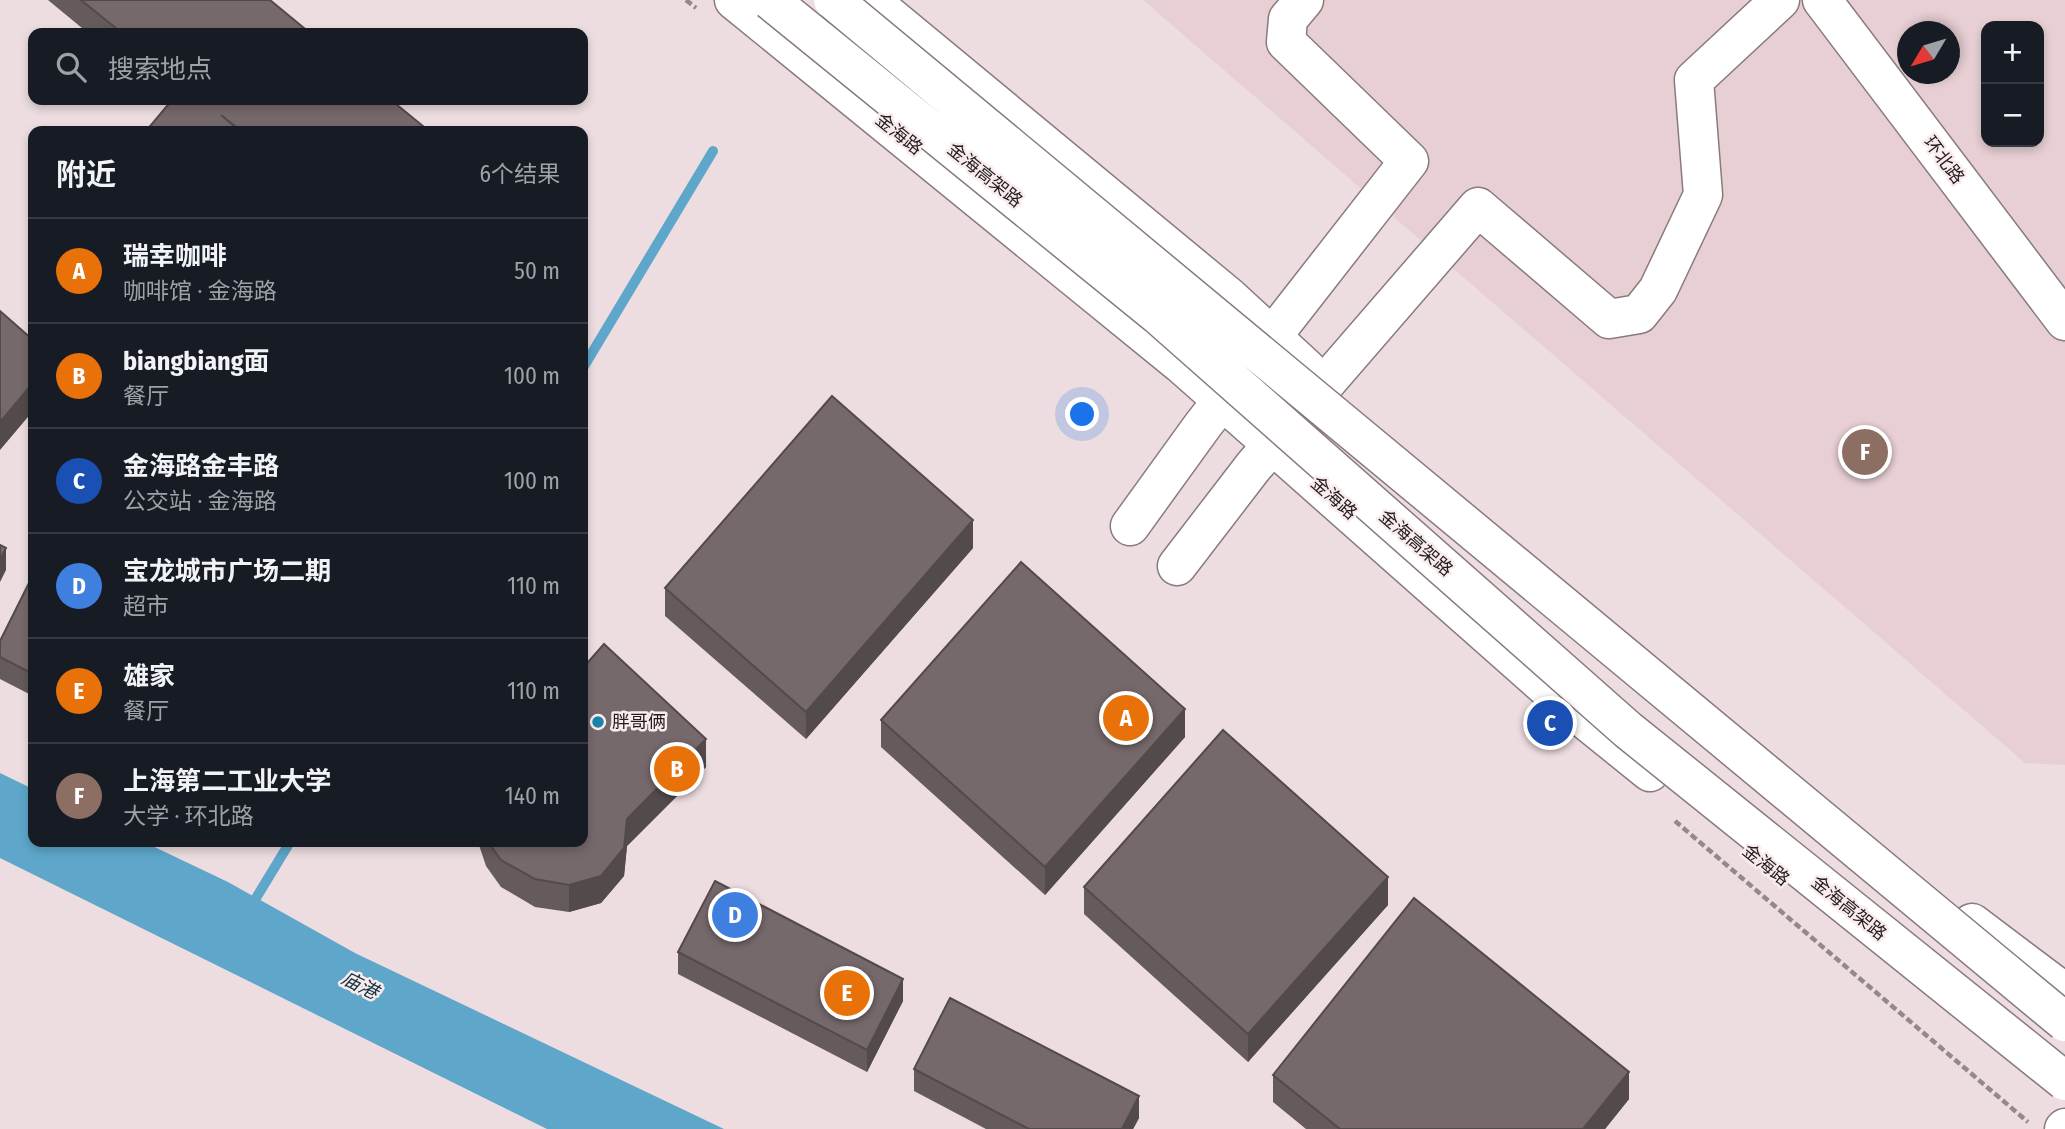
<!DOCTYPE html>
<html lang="zh">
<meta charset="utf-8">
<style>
:root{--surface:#171b24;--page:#242831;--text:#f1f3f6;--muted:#9ea1a6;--line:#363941;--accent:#1a73e8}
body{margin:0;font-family:"Fira Sans Condensed","Noto Sans SC",sans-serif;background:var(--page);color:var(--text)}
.controls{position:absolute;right:21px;top:21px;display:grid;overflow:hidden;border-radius:14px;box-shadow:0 4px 10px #0003}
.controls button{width:63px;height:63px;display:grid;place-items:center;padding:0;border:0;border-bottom:2px solid var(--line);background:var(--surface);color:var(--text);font:35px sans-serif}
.compass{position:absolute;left:1897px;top:21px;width:63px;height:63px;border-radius:50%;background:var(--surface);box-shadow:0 4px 10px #0003;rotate:232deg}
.you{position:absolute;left:1083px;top:415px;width:24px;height:24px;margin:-18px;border:5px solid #fff;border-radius:50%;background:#1a73e8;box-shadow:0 0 0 10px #1a73e833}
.badge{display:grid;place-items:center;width:46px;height:46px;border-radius:50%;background:var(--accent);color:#fff;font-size:23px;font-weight:700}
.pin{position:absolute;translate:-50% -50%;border:4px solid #fff;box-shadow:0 2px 7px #0006}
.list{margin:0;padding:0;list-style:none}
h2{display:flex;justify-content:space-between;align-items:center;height:91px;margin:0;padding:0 28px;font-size:30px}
h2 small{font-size:23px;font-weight:400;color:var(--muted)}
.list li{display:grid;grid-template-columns:46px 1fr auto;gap:21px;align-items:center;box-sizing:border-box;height:105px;padding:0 28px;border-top:2px solid var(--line)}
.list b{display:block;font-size:26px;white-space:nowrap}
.list p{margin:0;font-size:23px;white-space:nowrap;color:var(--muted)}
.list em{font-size:23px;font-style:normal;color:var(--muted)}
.icon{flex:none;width:38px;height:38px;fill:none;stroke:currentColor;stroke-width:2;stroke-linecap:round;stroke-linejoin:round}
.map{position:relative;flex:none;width:2065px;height:1129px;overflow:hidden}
.search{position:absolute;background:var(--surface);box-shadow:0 4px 10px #0003;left:28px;top:28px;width:560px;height:77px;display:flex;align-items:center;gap:18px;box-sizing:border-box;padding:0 24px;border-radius:14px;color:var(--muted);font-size:26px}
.panel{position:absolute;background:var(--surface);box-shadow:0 4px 10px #0003;left:28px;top:126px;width:560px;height:721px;border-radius:14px}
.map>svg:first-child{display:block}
.built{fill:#e7cfd4;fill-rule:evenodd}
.water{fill:#5ea7ca}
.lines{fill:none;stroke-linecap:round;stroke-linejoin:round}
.stream{stroke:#5ea7ca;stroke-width:10}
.minor-casing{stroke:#887a7d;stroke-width:41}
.major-casing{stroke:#887a7d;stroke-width:41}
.path{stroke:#93888a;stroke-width:4.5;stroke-dasharray:7 3.5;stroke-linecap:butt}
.minor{stroke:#fff;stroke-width:38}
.major{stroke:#fff;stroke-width:38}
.highway-bridge-casing{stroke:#887a7d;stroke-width:41;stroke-linecap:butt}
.highway-bridge{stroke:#fff;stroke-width:38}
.wall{fill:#655a5c}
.shaded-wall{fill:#534a4b}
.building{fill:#76696b;stroke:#534a4b;stroke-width:2}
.poi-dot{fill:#1a83ac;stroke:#faebed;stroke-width:2.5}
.labels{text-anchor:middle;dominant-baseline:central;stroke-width:5;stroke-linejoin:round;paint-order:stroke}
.street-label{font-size:18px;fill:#211c1d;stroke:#faebed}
.poi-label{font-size:18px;fill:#211c1d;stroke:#faebed;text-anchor:start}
.water-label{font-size:19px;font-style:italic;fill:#113342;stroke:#faebed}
</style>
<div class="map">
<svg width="2065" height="1129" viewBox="0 0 2065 1129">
<rect width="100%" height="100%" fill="#eddde0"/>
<!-- built -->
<path class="built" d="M1143 0H2065V765L2025 763ZM1986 26H2039V142H1986ZM1908 32H1950V74H1908Z"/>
<!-- water -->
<path class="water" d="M0 773 33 789V842H144L228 882 355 953 724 1129H547L0 858Z"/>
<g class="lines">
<!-- stream -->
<path class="stream" d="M583 368 713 151
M250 908 290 842"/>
<!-- minor casing -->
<g class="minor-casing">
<path id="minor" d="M1822 0 2065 321
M1130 526 1203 425 1409 161 1286 42 1288 19 1304 0
M1177 566 1253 467 1478 207 1609 319 1639 314 1658 290 1703 195 1694 80 1780 0
M2064 1129 2065 1128"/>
</g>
<!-- major casing -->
<g class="major-casing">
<path id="major" d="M734 0 1181 364 1562 701 1650 772
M870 0 1229 297 1307 369
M1972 923 2065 993"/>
</g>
<!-- path -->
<path class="path" d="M686 0 696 8
M1675 821 2028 1122"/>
<!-- minor -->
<use href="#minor" class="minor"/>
<!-- major -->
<use href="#major" class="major"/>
<!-- highway-bridge casing -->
<g class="highway-bridge-casing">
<path id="highway-bridge" d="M770 0 1158 315 1628 730 2065 1081
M833 0 2065 1022"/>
</g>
<!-- highway-bridge -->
<use href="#highway-bridge" class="highway-bridge"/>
</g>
<!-- wall -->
<path class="wall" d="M48 0H270L310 33H88Z
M33 432V460L30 458V436Z
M973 548 806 739 665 616V588Z
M33 575V696L0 679V641Z
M881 720 1185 737 1045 895 881 747Z
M706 767 627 846 624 876 601 903 569 912 535 907 501 887 486 866 478 842H583Z
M1084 887 1388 905 1248 1062 1084 914Z
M678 952 903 1001 867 1072 678 974Z
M914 1069 1139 1118 1133 1129H986L914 1091Z
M1273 1075 1629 1099 1605 1129H1306L1273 1102Z"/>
<!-- shaded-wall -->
<path class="shaded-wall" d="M33 383V411L0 450V422Z
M973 520V548L806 739V712Z
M6 548V570L0 582V560Z
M1185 709V737L1045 895V867Z
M706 739V767L627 846 624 876 601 903 569 912V885L627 819Z
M1388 877V905L1248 1062V1034Z
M903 979V1001L867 1072V1050Z
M1629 1072V1099L1605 1129H1583Z
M1139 1096V1118L1133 1129H1122Z"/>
<!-- building -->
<path class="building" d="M81 0H270L310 33H122Z
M172 100H391L429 131H241L221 115 240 131H146Z
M0 311 33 340V383L0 422Z
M832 396 973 520 806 712 665 588Z
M0 545 6 548 0 560Z
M1021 562 1185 709 1045 867 881 720Z
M33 575V674L0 657V641Z
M604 644 706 739 627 819 624 848 601 876 569 885 535 879 501 860 488 842H583V668Z
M1223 730 1388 877 1248 1034 1084 887Z
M715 881 903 979 867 1050 678 952Z
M1414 898 1629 1072 1583 1129H1340L1273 1075Z
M950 998 1139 1096 1122 1129H1029L914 1069Z"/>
<!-- markers -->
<circle class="poi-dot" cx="598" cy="722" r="7"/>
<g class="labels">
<!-- street labels -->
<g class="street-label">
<text transform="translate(899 134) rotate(39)">金海路</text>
<text transform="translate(1944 160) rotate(53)">环北路</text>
<text transform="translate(985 175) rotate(39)">金海高架路</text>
<text transform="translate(1334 498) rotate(41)">金海路</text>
<text transform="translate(1416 543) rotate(41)">金海高架路</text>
<text transform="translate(1766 865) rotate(39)">金海路</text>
<text transform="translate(1849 908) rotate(39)">金海高架路</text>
</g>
<!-- poi labels -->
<g class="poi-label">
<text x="612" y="722">胖哥俩</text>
</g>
<!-- water labels -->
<g class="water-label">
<text transform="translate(360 985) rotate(27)">庙港</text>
</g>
</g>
</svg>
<div class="controls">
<button>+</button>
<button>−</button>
</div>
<svg class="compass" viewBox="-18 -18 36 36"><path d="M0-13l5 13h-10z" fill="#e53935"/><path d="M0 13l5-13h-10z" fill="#9ea1a6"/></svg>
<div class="you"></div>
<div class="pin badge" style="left:1126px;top:718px;background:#e8710a">A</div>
<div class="pin badge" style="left:677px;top:769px;background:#e8710a">B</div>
<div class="pin badge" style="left:1550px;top:723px;background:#1a4fb4">C</div>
<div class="pin badge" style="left:735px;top:915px;background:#3f7fe0">D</div>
<div class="pin badge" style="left:847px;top:993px;background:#e8710a">E</div>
<div class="pin badge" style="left:1865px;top:452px;background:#8d6e63">F</div>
<div class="search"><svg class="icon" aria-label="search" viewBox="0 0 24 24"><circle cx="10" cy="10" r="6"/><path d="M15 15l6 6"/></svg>搜索地点</div>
<section class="panel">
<h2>附近<small>6个结果</small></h2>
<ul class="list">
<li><span class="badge" style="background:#e8710a">A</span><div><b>瑞幸咖啡</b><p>咖啡馆 · 金海路</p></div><em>50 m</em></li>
<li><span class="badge" style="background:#e8710a">B</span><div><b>biangbiang面</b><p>餐厅</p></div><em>100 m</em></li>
<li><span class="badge" style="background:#1a4fb4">C</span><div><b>金海路金丰路</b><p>公交站 · 金海路</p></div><em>100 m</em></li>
<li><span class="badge" style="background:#3f7fe0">D</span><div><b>宝龙城市广场二期</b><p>超市</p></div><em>110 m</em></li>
<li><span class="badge" style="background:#e8710a">E</span><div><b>雄家</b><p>餐厅</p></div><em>110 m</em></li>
<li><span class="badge" style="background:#8d6e63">F</span><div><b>上海第二工业大学</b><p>大学 · 环北路</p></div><em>140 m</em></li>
</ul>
</section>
</div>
